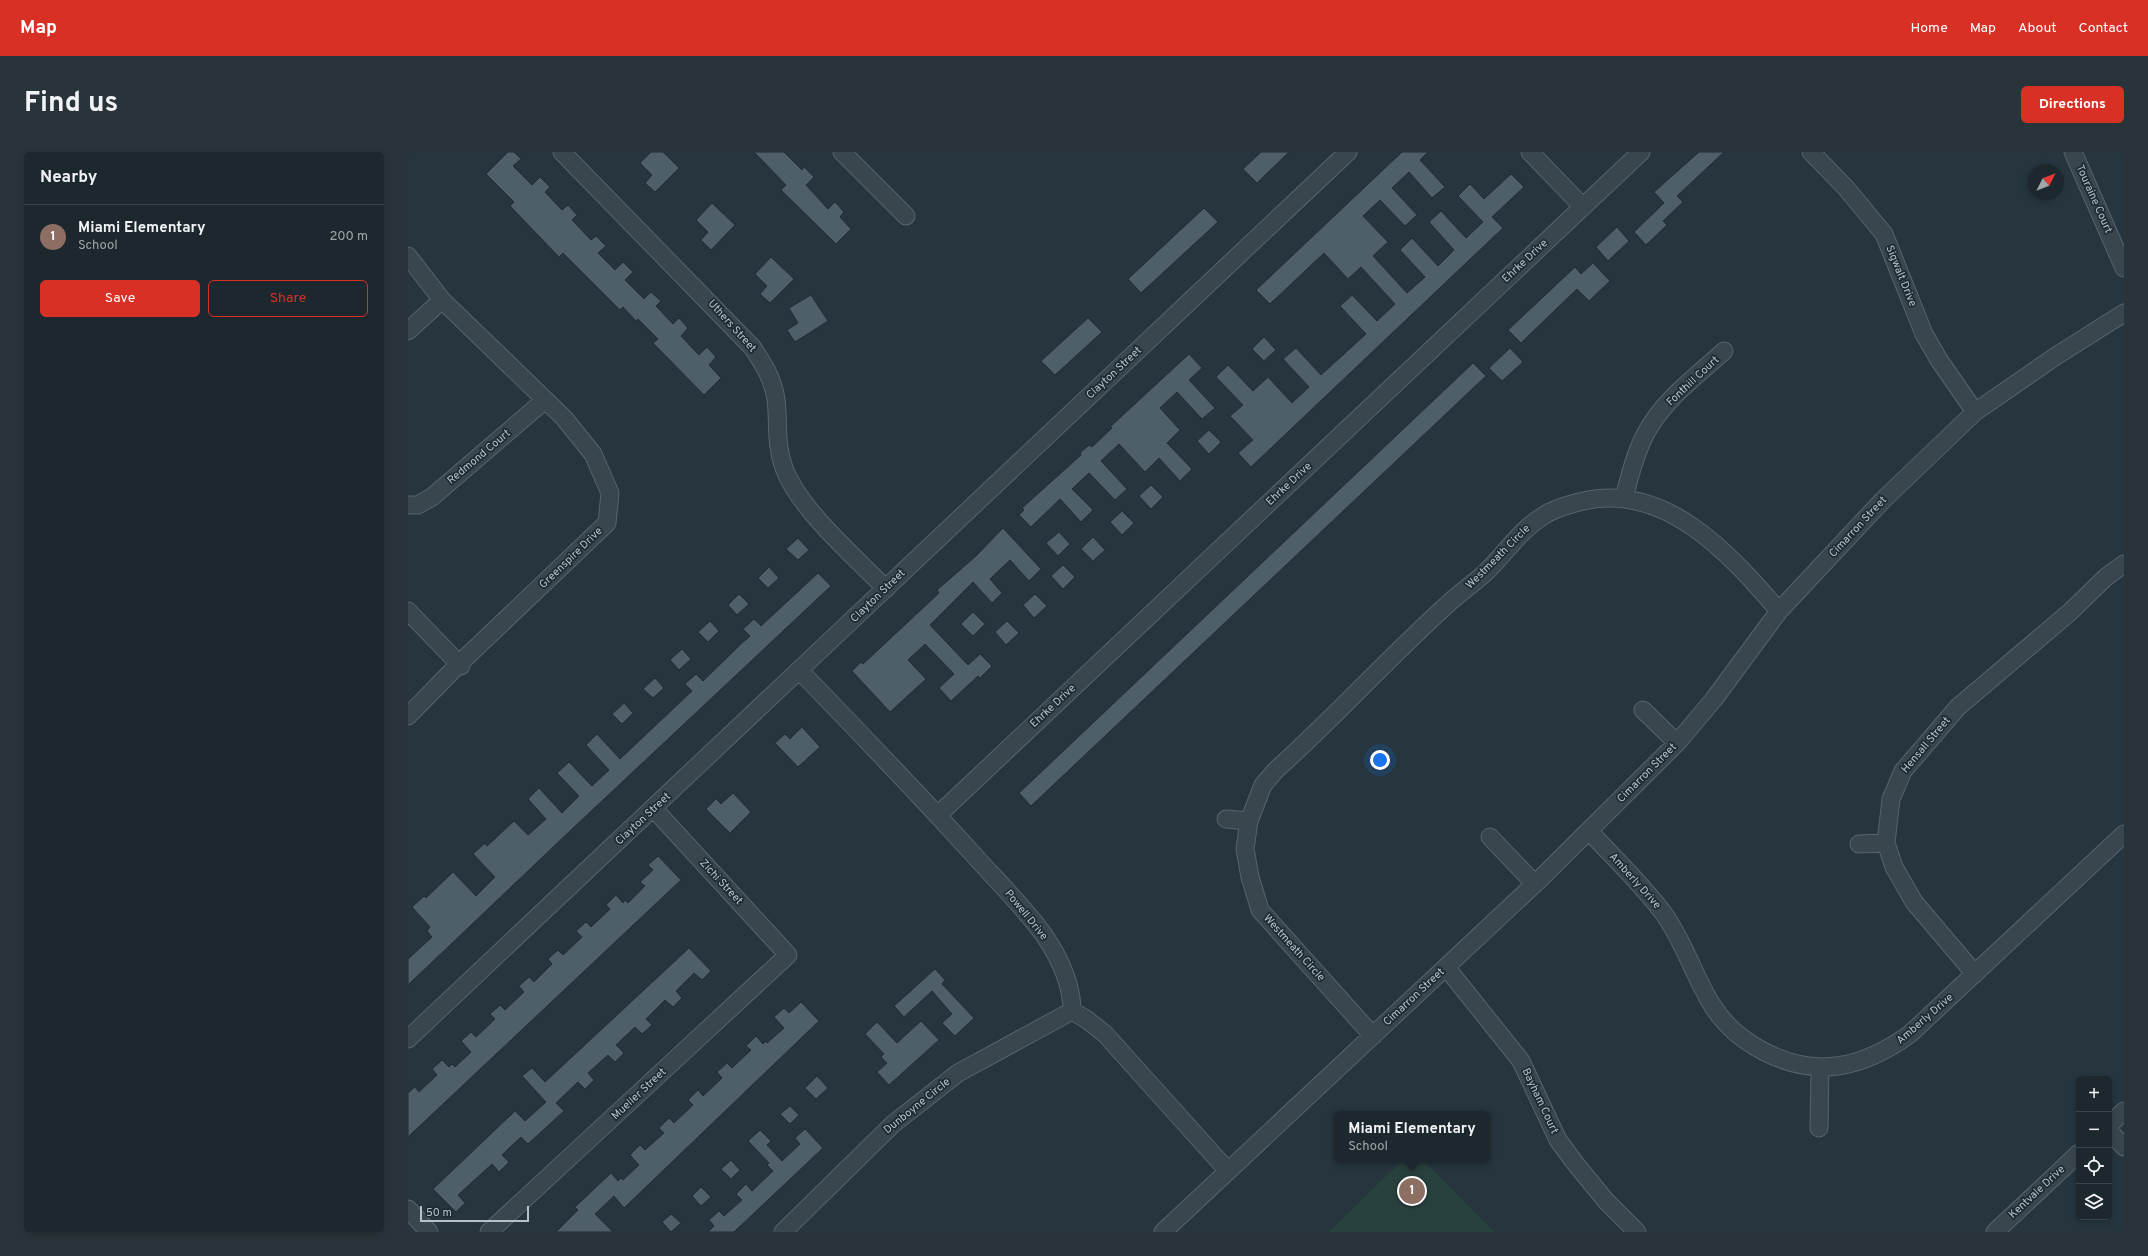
<!DOCTYPE html>
<meta charset="utf-8">
<style>
:root{--surface:#1c282e;--page:#29343a;--text:#f1f3f6;--muted:#a0a6aa;--line:#3a444a;--accent:#d93025}
body{margin:0;font-family:Overpass,sans-serif;background:var(--page);color:var(--text)}
.controls{position:absolute;right:12px;bottom:12px;display:grid;overflow:hidden;border-radius:6px;box-shadow:0 2px 6px #0003}
.controls button{width:36px;height:36px;display:grid;place-items:center;padding:0;border:0;border-bottom:1px solid var(--line);background:var(--surface);color:var(--text);font:20px sans-serif}
.compass{position:absolute;left:1620px;top:12px;width:36px;height:36px;border-radius:50%;background:var(--surface);box-shadow:0 2px 6px #0003;rotate:48deg}
.scale{position:absolute;left:12px;bottom:10px;width:109px;box-sizing:border-box;padding-left:4px;border:2px solid #b6c1c9;border-top:0;font-size:11px;line-height:14px;white-space:nowrap;color:#b6c1c9;-webkit-text-stroke:3px #1f2b33;paint-order:stroke}
.you{position:absolute;left:972px;top:608px;width:14px;height:14px;margin:-10px;border:3px solid #fff;border-radius:50%;background:#1a73e8;box-shadow:0 0 0 6px #1a73e833}
.badge{display:grid;place-items:center;width:26px;height:26px;border-radius:50%;background:var(--accent);color:#fff;font-size:13px;font-weight:700}
.pin{position:absolute;translate:-50% -50%;border:2px solid #fff;box-shadow:0 1px 4px #0006}
.popup{position:absolute;left:926px;top:959px;width:156px;height:52px;box-sizing:border-box;display:grid;place-content:center;border-radius:6px;background:var(--surface);filter:drop-shadow(0 1px 3px #0005);font-size:13px;white-space:nowrap;color:var(--muted)}
.popup b{font-size:15px;color:var(--text)}
.popup::after{content:'';position:absolute;left:50%;top:100%;margin-left:-8px;border:8px solid transparent;border-top-color:var(--surface)}
.list{margin:0;padding:0;list-style:none}
h2{display:flex;justify-content:space-between;align-items:center;height:52px;margin:0;padding:0 16px;font-size:17px}
h2 small{font-size:13px;font-weight:400;color:var(--muted)}
.list li{display:grid;grid-template-columns:26px 1fr auto;gap:12px;align-items:center;box-sizing:border-box;height:64px;padding:0 16px;border-top:1px solid var(--line)}
.list b{display:block;font-size:15px;white-space:nowrap}
.list p{margin:0;font-size:13px;white-space:nowrap;color:var(--muted)}
.list em{font-size:13px;font-style:normal;color:var(--muted)}
.actions{display:flex;gap:8px;padding:12px 16px}
.actions a{flex:1;padding:9px 0;border:1px solid var(--accent);border-radius:6px;text-align:center;font-size:14px;color:var(--accent)}
.actions .main{background:var(--accent);color:#fff}
.icon{flex:none;width:22px;height:22px;fill:none;stroke:currentColor;stroke-width:2;stroke-linecap:round;stroke-linejoin:round}
.map{position:relative;flex:none;width:1716px;height:1080px;overflow:hidden;border-radius:6px}
header{display:flex;align-items:center;gap:24px;box-sizing:border-box;height:56px;padding:0 20px;background:var(--accent);color:#fff}
header strong{font-size:19px}
nav{display:flex;gap:22px;margin-inline-start:auto;font-size:14px}
.intro{display:flex;align-items:center;justify-content:space-between;box-sizing:border-box;height:96px;padding:0 24px}
h1{margin:0;font-size:28px}
.button{padding:10px 18px;border-radius:6px;background:var(--accent);color:#fff;font-size:14px;font-weight:700}
main{display:flex;gap:24px;padding:0 24px}
aside{flex:1;background:var(--surface);border-radius:6px;box-shadow:0 2px 6px #0003}
.map>svg:first-child{display:block}
.green{fill:#29413e}
.building{fill:#4f5f69;stroke:#212d35}
.lines{fill:none;stroke-linecap:round;stroke-linejoin:round}
.minor-casing{stroke:#58646c;stroke-width:19}
.minor{stroke:#3a464e;stroke-width:17}
.labels{text-anchor:middle;dominant-baseline:central;stroke-width:3.5;stroke-linejoin:round;paint-order:stroke}
.street-label{font-size:11px;fill:#b6c1c9;stroke:#1f2b33}
</style>
<header>
<strong>Map</strong>
<nav><a>Home</a><a>Map</a><a>About</a><a>Contact</a></nav>
</header>
<div class="intro"><h1>Find us</h1><a class="button">Directions</a></div>
<main>
<aside>
<h2>Nearby<small></small></h2>
<ul class="list">
<li><span class="badge" style="background:#8d6e63">1</span><div><b>Miami Elementary</b><p>School</p></div><em>200 m</em></li>
</ul>
<div class="actions"><a class="main">Save</a><a>Share</a></div>
</aside>
<div class="map">
<svg width="1716" height="1080" viewBox="0 0 1716 1080">
<rect width="100%" height="100%" fill="#26353e"/>
<!-- green -->
<path class="green" d="M995 1008H1015L1086 1080H921Z"/>
<!-- building -->
<path class="building" d="M100 0H106L113 7 105 14 124 33 132 25 142 35 137 40 154 58 160 53 169 63 164 68 183 88 188 84 198 94 190 101 207 118 215 110 225 120 217 128 236 147 243 140 253 149 248 154 265 172 271 166 280 176 273 184 291 203 299 195 308 205 301 213 313 226 296 243 245 191 250 187 230 167 228 169 215 155 212 158 155 101 151 105 102 54 106 50 78 22Z
M243 0H255L271 16 247 40 237 31 244 23 232 11Z
M346 0H376L394 18 396 15 406 25 398 33 420 57 427 50 436 60 432 65 443 77 428 92 373 38 378 33Z
M853 0H881L849 31 835 17Z
M994 0H1020L1012 8 1037 35 1024 46 1001 20 984 36 1009 63 997 74 972 48 955 64 980 90 965 104 999 141 1017 125 992 98 1004 86 1030 114 1046 98 1021 70 1033 59 1058 86 1075 70 1050 44 1062 32 1076 47 1103 22 1116 35 1084 65 1095 76 843 315 830 301 845 288 822 264 835 253 808 225 820 213 845 239 860 225 884 251 901 235 875 207 888 196 913 223 958 182 932 154 944 143 969 169 987 152 953 115 940 127 916 101 862 152 848 138Z
M1291 0H1316L1269 44 1275 50 1255 69 1259 73 1238 93 1226 80 1256 51 1246 40Z
M304 51 327 73 303 98 293 88 300 80 288 68Z
M796 56 810 70 733 141 720 127Z
M1209 75 1221 89 1200 109 1188 95Z
M363 105 386 127 362 151 352 142 359 134 347 122Z
M1185 111 1202 129 1181 149 1169 137 1113 191 1100 178 1167 115 1173 122Z
M403 143 420 169 387 190 379 178 390 171 381 156Z
M680 166 694 180 647 223 633 209Z
M856 185 868 198 856 209 844 197Z
M1102 196 1115 210 1094 229 1081 216Z
M781 202 794 216 781 228 807 256 794 267 769 240 752 256 772 278 759 291 784 317 772 329 751 306 737 320 711 292 693 309 719 337 707 348 681 321 664 337 685 358 673 370 652 347 623 375 611 363 616 358 614 356 673 303 672 301 681 293 684 295 704 276 702 275Z
M1065 211 1078 224 623 654 611 641Z
M801 278 813 290 801 302 789 289Z
M743 333 755 345 743 357 731 344Z
M714 359 726 371 714 383 702 370Z
M595 376 633 417 621 429 602 408 582 427 594 441 584 451 565 430 522 473 560 513 572 502 584 514 572 526 570 524 543 549 531 536 546 522 517 492 500 508 518 527 482 560 444 519 453 510 455 512 531 441 529 438 568 404Z
M651 380 662 392 650 404 638 391Z
M685 385 697 398 685 409 673 397Z
M390 386 401 398 390 408 378 397Z
M655 413 667 425 655 437 643 424Z
M361 415 371 426 360 436 350 426Z
M410 421 423 434 162 679 0 833V807L24 785 19 779 22 775 4 755 16 744 18 746 45 720 68 744 87 725 65 702 77 691 79 694 106 669 120 683 138 667 120 647 131 636 154 661 171 644 149 621 161 610 184 634 201 618 178 593 189 582 212 607 284 539 277 532 288 522 295 529 333 492 342 484 335 477 346 467 353 474Z
M331 442 341 452 329 463 320 453Z
M627 442 639 454 626 466 615 453Z
M565 460 577 472 565 484 553 472Z
M302 469 311 479 300 490 290 480Z
M599 469 611 481 598 493 587 480Z
M274 497 283 507 271 518 262 508Z
M247 526 256 536 245 546 235 537Z
M216 551 225 561 214 572 204 562Z
M394 575 412 595 390 615 367 591 377 582 382 587Z
M325 641 343 660 322 681 298 657 308 647 313 652Z
M250 704 273 728 0 985V941L7 935 11 940 29 923 24 917 34 908 41 915 44 912 47 915 63 900 53 889 63 880 68 885 87 867 82 862 92 853 97 858 116 840 111 834 121 825 126 830 144 812 140 807 150 798 155 803 174 785 168 779 178 770 183 775 202 757 198 753 208 743 215 751 217 748 220 751 237 734 232 730 245 718 240 713Z
M281 796 303 819 294 828 286 821 268 839 274 846 265 855 257 848 238 867 244 873 234 882 227 875 208 893 216 901 207 910 200 903 180 921 186 928 177 937 170 930 148 951 156 959 120 992 113 985 94 1003 101 1010 91 1020 84 1012 50 1043 57 1051 48 1060 25 1037 107 959 117 969 138 950 114 924 124 916 137 930Z
M527 817 537 828 534 832 566 866 547 884 534 871 544 862 524 839 496 865 486 854Z
M393 850 411 869 216 1056 206 1044 187 1062 205 1080H148L170 1058 167 1055 203 1021 210 1029 213 1026 215 1028 231 1013 222 1003 232 993 237 998 256 981 251 976 261 966 266 971 285 953 280 948 290 938 295 944 314 926 309 920 319 911 324 916 343 898 338 894 348 884 355 892 358 889 359 891 376 876 366 865 376 856 381 861Z
M513 869 531 888 481 933 469 920 479 911 473 905 476 902 457 882 469 870 489 891Z
M409 924 420 936 408 947 397 936Z
M382 954 391 963 382 972 372 962Z
M397 977 415 996 326 1080H300L306 1074 301 1068 311 1059 316 1064 334 1048 328 1042 338 1032 344 1039 365 1019 359 1013 361 1011 340 989 352 978 363 989 359 993 374 1009 392 992 387 986Z
M323 1008 332 1018 323 1027 313 1017Z
M293 1035 303 1045 293 1054 284 1044Z
M263 1062 273 1071 263 1080 254 1070Z"/>
<g class="lines">
<!-- minor casing -->
<g class="minor-casing">
<path id="minor" d="M154 0 344 195C355 211 365 227 368 247 371 272 367 291 376 316 391 357 446 404 478 437
M434 0 498 64
M1122 0 1175 55
M1403 0 1438 36 1476 82 1516 182 1531 208 1567 260
M1665 0 1716 116
M0 104 34 148 156 266 185 302 202 341 199 371 51 512 0 564
M0 179 34 148
M1216 345C1222 324 1227 301 1238 281 1255 248 1289 224 1316 199
M0 353H10L24 345 137 248
M0 459 53 514
M392 519C450 579 508 639 564 701 588 728 615 754 636 783 651 805 664 832 664 859L678 867 697 882 820 1019
M1235 558 1269 591
M530 663 1233 0
M818 667 841 669 837 697 842 725 852 758 965 884
M841 669 855 633 868 618C928 564 982 504 1042 450 1053 440 1066 431 1077 421 1097 402 1111 379 1135 364 1145 357 1159 353 1171 350 1256 328 1321 401 1371 459
M1181 679C1206 706 1234 732 1256 762 1276 790 1286 824 1304 853 1317 874 1334 888 1355 899 1408 927 1455 916 1502 882L1716 682
M1082 685 1126 731
M1451 692 1478 691
M1038 815 1113 909 1150 988 1167 1011 1198 1049 1229 1080
M1567 822 1506 750 1486 715 1478 691 1483 647 1495 619 1550 555 1662 460 1698 425 1716 412
M0 887 940 0
M1701 973 1716 959
M1411 976 1412 917
M1701 979 1716 995
M0 1057 21 1080
M81 1080 380 803 246 657
M375 1080 485 972 550 921 664 859
M755 1080 1133 726 1269 591 1306 547 1371 459 1475 348 1567 260 1648 204 1716 161
M1587 1080 1671 1001"/>
</g>
<!-- minor -->
<use href="#minor" class="minor"/>
</g>
<g class="labels">
<!-- street labels -->
<g class="street-label">
<text transform="translate(1686 47) rotate(66)">Touraine Court</text>
<text transform="translate(1117 109) rotate(-43)">Ehrke Drive</text>
<text transform="translate(1493 124) rotate(68)">Sigwalt Drive</text>
<text transform="translate(324 174) rotate(48)">Uthers Street</text>
<text transform="translate(706 221) rotate(-43)">Clayton Street</text>
<text transform="translate(1285 229) rotate(-43)">Fonthill Court</text>
<text transform="translate(71 305) rotate(-40)">Redmond Court</text>
<text transform="translate(881 332) rotate(-43)">Ehrke Drive</text>
<text transform="translate(1450 375) rotate(-47)">Cimarron Street</text>
<text transform="translate(1090 405) rotate(-45)">Westmeath Circle</text>
<text transform="translate(163 406) rotate(-44)">Greenspire Drive</text>
<text transform="translate(470 444) rotate(-44)">Clayton Street</text>
<text transform="translate(645 554) rotate(-43)">Ehrke Drive</text>
<text transform="translate(1518 593) rotate(-50)">Hensall Street</text>
<text transform="translate(1239 621) rotate(-45)">Cimarron Street</text>
<text transform="translate(235 667) rotate(-43)">Clayton Street</text>
<text transform="translate(1227 729) rotate(48)">Amberly Drive</text>
<text transform="translate(313 730) rotate(47)">Zichi Street</text>
<text transform="translate(618 763) rotate(51)">Powell Drive</text>
<text transform="translate(886 796) rotate(48)">Westmeath Circle</text>
<text transform="translate(1006 845) rotate(-43)">Cimarron Street</text>
<text transform="translate(1517 867) rotate(-41)">Amberly Drive</text>
<text transform="translate(231 942) rotate(-43)">Mueller Street</text>
<text transform="translate(1132 949) rotate(65)">Bayham Court</text>
<text transform="translate(509 954) rotate(-39)">Dunboyne Circle</text>
<text transform="translate(1629 1040) rotate(-43)">Kentvale Drive</text>
</g>
</g>
</svg>
<div class="controls">
<button>+</button>
<button>−</button>
<button><svg class="icon" aria-label="locate" viewBox="0 0 24 24"><circle cx="12" cy="12" r="6"/><path d="M12 2v4M12 18v4M2 12h4M18 12h4"/></svg></button>
<button><svg class="icon" aria-label="layers" viewBox="0 0 24 24"><path d="M12 4l9 5-9 5-9-5zM3 14l9 5 9-5"/></svg></button>
</div>
<svg class="compass" viewBox="-18 -18 36 36"><path d="M0-13l5 13h-10z" fill="#e53935"/><path d="M0 13l5-13h-10z" fill="#a0a6aa"/></svg>
<div class="scale">50 m</div>
<div class="you"></div>
<div class="pin badge" style="left:1004px;top:1039px;background:#8d6e63">1</div>
<div class="popup"><b>Miami Elementary</b>School</div>
</div>
</main>
